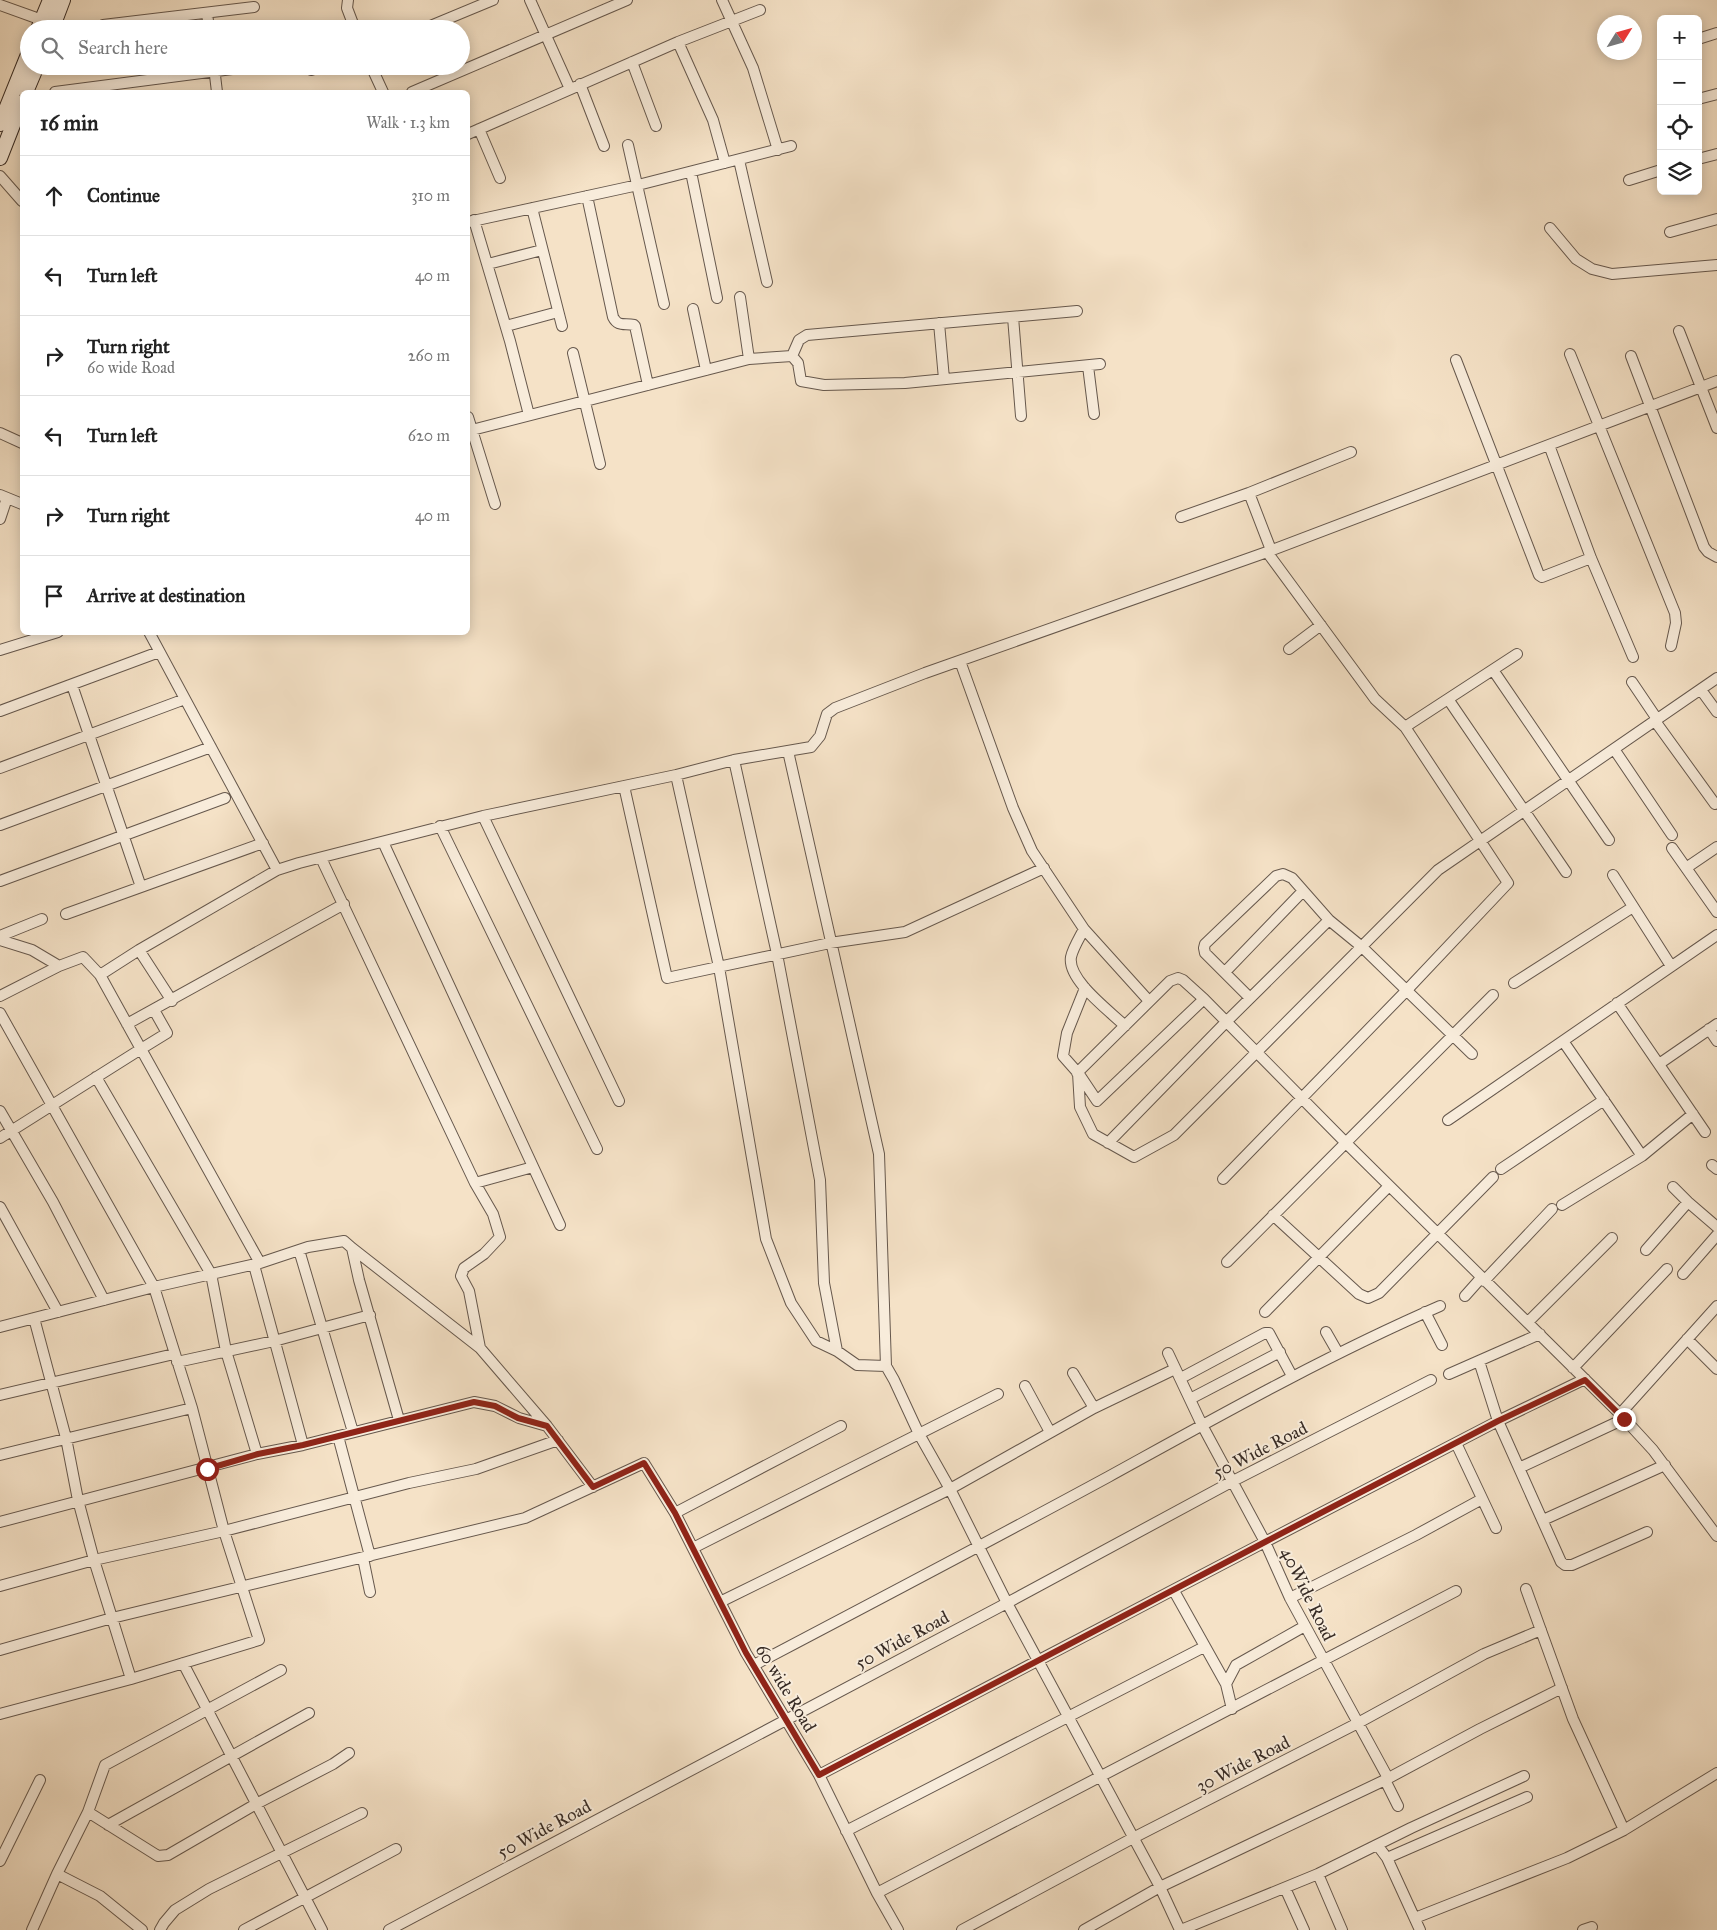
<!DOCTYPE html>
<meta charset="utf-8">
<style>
:root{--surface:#fff;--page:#f2f2f2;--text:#222;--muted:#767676;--line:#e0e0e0}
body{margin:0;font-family:"IM FELL Great Primer",serif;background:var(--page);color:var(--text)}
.controls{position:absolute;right:15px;top:15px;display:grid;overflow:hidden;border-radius:8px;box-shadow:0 2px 12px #0003}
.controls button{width:45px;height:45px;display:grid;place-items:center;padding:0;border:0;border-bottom:1px solid var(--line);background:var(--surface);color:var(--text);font:25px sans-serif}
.compass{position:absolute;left:1597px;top:15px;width:45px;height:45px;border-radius:50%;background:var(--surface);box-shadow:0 2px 12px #0003;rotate:53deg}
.stop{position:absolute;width:15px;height:15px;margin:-11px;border:4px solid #8f2418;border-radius:50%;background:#fff}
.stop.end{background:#8f2418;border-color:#fff;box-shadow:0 1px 5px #0008}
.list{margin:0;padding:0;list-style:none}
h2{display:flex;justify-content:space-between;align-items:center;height:65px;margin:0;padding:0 20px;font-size:21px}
h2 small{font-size:16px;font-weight:400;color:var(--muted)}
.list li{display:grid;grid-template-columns:32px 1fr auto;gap:15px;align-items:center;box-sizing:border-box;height:80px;padding:0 20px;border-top:1px solid var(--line)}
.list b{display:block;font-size:19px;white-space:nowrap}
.list p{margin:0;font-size:16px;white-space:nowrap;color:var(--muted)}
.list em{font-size:16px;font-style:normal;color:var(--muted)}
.icon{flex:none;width:28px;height:28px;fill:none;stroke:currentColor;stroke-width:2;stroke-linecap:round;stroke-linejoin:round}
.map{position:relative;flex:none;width:1717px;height:1930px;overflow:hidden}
.search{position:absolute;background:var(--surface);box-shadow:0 2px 12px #0003;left:20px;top:20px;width:450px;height:55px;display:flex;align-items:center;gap:12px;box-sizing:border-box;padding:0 18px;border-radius:28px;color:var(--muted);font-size:19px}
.panel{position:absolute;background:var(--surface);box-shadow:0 2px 12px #0003;left:20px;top:90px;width:450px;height:545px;border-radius:8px}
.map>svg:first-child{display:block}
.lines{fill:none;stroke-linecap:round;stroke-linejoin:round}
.street-casing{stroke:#66584d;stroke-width:12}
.secondary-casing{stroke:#362a24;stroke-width:16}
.street{stroke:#f8ecdb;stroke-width:10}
.secondary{stroke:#f8ecdb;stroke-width:14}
.route{stroke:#8f2418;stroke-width:6}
.labels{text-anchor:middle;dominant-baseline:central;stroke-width:4;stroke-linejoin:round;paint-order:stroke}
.street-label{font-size:18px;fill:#362a24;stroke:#f8ecdb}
</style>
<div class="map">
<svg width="1717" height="1930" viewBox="0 0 1717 1930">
<rect width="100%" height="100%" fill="#f5e2c7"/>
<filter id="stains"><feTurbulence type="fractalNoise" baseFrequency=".004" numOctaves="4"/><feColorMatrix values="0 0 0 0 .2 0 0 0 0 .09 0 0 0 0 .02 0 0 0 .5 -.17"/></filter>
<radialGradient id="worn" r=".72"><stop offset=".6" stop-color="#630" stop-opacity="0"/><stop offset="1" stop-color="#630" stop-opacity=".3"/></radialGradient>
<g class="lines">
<!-- street casing -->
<g class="street-casing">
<path id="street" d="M348 0 347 8 355 29
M530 0 570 89
M722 0 753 68 778 150
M0 5 42 20
M207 13 209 29
M103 25 254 7
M423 29 493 0
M1698 39 1717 33
M678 42 713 120 725 163
M632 62 656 126
M371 66 383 92
M214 67 217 92
M311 70 323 66
M580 84 604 146
M55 92 256 66
M412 92 627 0
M1698 99 1717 94
M479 129 500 178
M468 134 678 42 760 10
M628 145 664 304
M1698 159 1717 154
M739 160 767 282
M691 172 717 298
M0 176 22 201
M1629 180 1661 170
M587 196 613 317C618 327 624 323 634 325L635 326 648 385
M532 208 562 326
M474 220 510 341 529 415
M468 222 638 185 791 146
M1550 228 1576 259 1592 269 1612 274 1717 265
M1670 232 1717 219
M488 264 542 250
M740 297 749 359
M693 309 706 370
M1013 317 1021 416
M939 323 944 379
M506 326 558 312
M1679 331 1717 428
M573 353 600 464
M1570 354 1675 613 1676 623 1671 646
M792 356 798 363 801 381 824 385 905 383 1100 364
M792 356 799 340 807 335 1077 311
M1631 356 1704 547 1708 552 1717 557
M1456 360 1539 575 1542 577 1591 558
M1088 366 1094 414
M468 417 495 504
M468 431 749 359 792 356
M0 433 22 443
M1549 445 1591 558 1633 657
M1249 493 1271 550
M0 495 22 504
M1181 517 1249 493 1351 452
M0 519 7 498
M149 632 277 870
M1289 649 1321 625
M0 650 58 632
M960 661 1013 808 1032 851 1084 929C1080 937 1073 948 1071 957 1067 980 1110 1011 1125 1026
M1493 670 1609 840
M1632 682 1657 719
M72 685 141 887
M1701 690 1717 712
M1448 699 1566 872
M0 711 159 652
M1655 721 1715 804
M1405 727 1517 654
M1614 749 1672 835
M788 751 879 1154 886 1366
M734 760 777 954 820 1180 824 1283 837 1351 857 1365 886 1366 894 1380 919 1434 950 1489 1007 1603 1160 1887 1180 1930
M0 768 185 699
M676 775 719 967 766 1239 791 1303 816 1341 837 1351
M624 786 667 978 830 943 905 932 1044 868
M483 816 619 1101
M0 825 211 747
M440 826 597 1149
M383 842 560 1225
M1672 848 1717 912
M321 858 475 1183 493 1214 500 1237 484 1254 464 1268 461 1276 469 1291 480 1348
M1686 868 1717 847
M1613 875 1671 966
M0 881 225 798
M66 914 263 843
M1084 929 1149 1001
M0 936 42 919
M0 940 32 950 59 966
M139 950 172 1001
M1225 972 1303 891
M1514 983 1633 907
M1085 988 1067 1033 1063 1056 1078 1073 1080 1107 1093 1134 1134 1157 1174 1135 1438 870 1717 678
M0 996 59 966 83 957 100 975
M1250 998 1205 953 1204 948 1205 944 1276 876 1283 874 1292 878 1329 920 1362 947 1472 1054
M1617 1003 1705 1132
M154 1010 167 1033 141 1049 260 1263
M0 1013 154 1287 192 1408 224 1531 259 1640 131 1679 0 1714
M127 1024 344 904
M1709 1029 1717 1041
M1563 1041 1642 1156
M1659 1064 1717 1024
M1077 1073 1170 981 1178 978 1183 980 1204 999 1345 1142 1620 1414 1717 1306
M1079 1074 1097 1101 1204 999
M96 1077 211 1274 226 1351 257 1454
M0 1111 53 1202 104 1300
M1448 1120 1717 935
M0 1138 141 1049 100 975 139 950 277 870 299 863 483 816 676 775 734 760 811 747 820 736 827 714 835 708 925 673 1267 552 1717 381
M1108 1143 1226 1022 1329 920
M1712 1165 1717 1169
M1501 1169 1604 1100
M1223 1179 1406 991 1508 883 1411 736 1405 727 1375 699 1267 552
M475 1183 533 1167
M1673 1187 1688 1202 1717 1227
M1562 1205 1642 1156 1693 1114
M0 1207 58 1312
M1273 1215 1359 1294 1368 1298 1379 1293 1493 1177
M352 1248 480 1348 547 1426 593 1487
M299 1250 353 1432
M1646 1250 1688 1202
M1227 1262 1493 995
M254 1265 303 1445
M1683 1274 1717 1235
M1484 1281 1552 1209
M1465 1296 1481 1278
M1265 1312 1389 1186
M1425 1312 1442 1345
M34 1318 66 1438 78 1500 94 1560 131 1679
M1528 1322 1612 1238
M0 1327 154 1287 260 1263 308 1247 344 1241 352 1248 359 1280 399 1420
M1326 1332 1338 1353
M1687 1339 1717 1369
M1168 1353 1202 1425 1265 1542 1290 1598 1388 1778
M1479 1361 1498 1421 1561 1562 1565 1565H1572L1647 1532
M177 1362 274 1341 370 1315
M1573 1368 1667 1269
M1073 1373 1094 1408
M1449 1374 1540 1334
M1181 1378 1265 1333H1269L1292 1376
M1025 1386 1050 1432
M0 1395 174 1354
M1190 1399 1280 1352
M1620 1414 1653 1450 1717 1536
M338 1436 370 1556
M1456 1443 1496 1528
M0 1455 192 1408
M1519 1468 1624 1419
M675 1513 841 1426
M1543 1520 1665 1465
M0 1522 257 1454 303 1445 474 1402 495 1406 519 1418 547 1426
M693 1548 998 1394
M363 1558 370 1592
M0 1586 94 1560 224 1531 409 1483 476 1469 558 1440
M1526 1589 1573 1719 1624 1830
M1174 1591 1226 1684
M1290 1598 1416 1535 1482 1499
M720 1602 950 1489 1094 1408 1175 1369
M0 1650 112 1618 525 1518 644 1463 675 1513 746 1653 819 1775 877 1893 898 1930
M183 1663 322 1930
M754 1665C872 1603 990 1541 1108 1477 1217 1417 1325 1356 1440 1306
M1232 1709 1226 1684 1236 1665 1305 1626
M819 1775 1265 1542 1498 1421 1585 1379
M1385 1780 1398 1806
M88 1812 158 1856 168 1855 256 1804 333 1764 349 1753
M108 1825 309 1713
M846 1831 1204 1647
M1378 1846 1387 1858 1420 1930
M1387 1858 1527 1797
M0 1861 40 1780
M57 1874 100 1896 142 1930
M1318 1874 1342 1930
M1285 1888 1304 1930
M877 1893 1456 1591
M1415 1918 1567 1858 1624 1830 1717 1773
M32 1930 57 1874 88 1812 105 1765 281 1670
M160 1930 164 1923 175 1910 209 1889 362 1813
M244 1930 396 1849
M389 1930 1007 1603 1233 1481 1431 1380
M962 1930 1133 1838 1358 1723 1484 1654 1541 1630
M1084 1930 1160 1887 1385 1780 1480 1729 1562 1688
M1181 1930 1318 1874 1411 1828 1524 1776
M1583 1930 1592 1927"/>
</g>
<!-- secondary casing -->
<g class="secondary-casing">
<path id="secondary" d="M38 29 50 0
M52 29 63 0
M26 92 37 66
M0 124 29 52
M0 158 22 102"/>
</g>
<!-- street -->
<use href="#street" class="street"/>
<!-- secondary -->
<use href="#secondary" class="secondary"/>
</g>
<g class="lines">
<!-- route -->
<path class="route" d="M207 1469 258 1454 303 1445 474 1402 495 1406 518 1418 547 1426 593 1487 644 1463 675 1513 746 1653 819 1775 1265 1542 1498 1421 1585 1380 1624 1419"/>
</g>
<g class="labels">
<!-- street labels -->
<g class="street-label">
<text transform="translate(1260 1450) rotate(-27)">50 Wide Road</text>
<text transform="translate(1308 1594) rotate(64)">40Wide Road</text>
<text transform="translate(902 1640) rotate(-28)">50 Wide Road</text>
<text transform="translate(786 1688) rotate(59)">60 wide Road</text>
<text transform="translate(1243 1764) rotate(-27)">30 Wide Road</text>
<text transform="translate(544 1829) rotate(-28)">50 Wide Road</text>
</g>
</g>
<rect width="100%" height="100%" filter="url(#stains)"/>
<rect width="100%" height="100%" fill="url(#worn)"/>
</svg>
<div class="controls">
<button>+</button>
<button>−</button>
<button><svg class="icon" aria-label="locate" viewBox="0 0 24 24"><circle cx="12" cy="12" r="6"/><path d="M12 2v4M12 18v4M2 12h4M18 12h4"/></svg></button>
<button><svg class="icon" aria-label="layers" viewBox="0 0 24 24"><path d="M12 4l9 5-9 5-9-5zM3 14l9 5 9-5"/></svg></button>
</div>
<svg class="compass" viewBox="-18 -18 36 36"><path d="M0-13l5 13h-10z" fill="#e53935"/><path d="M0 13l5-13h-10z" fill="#767676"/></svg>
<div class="stop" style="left:207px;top:1469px"></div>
<div class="stop end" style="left:1624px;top:1419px"></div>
<div class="search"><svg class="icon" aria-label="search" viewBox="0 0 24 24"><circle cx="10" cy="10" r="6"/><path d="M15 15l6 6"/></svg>Search here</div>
<section class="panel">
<h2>16 min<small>Walk · 1.3 km</small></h2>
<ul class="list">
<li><svg class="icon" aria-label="ahead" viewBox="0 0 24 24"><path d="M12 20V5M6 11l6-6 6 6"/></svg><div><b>Continue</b></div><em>310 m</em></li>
<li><svg class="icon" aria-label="left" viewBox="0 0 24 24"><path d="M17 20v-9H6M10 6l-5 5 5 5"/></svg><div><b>Turn left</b></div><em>40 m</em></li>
<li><svg class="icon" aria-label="right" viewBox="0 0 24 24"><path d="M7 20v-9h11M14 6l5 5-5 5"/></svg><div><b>Turn right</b><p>60 wide Road</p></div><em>260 m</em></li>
<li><svg class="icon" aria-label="left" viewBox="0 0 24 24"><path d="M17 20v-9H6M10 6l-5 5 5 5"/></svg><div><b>Turn left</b></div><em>620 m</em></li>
<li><svg class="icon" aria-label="right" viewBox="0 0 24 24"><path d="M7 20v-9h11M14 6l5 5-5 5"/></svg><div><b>Turn right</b></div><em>40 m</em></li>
<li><svg class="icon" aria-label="arrive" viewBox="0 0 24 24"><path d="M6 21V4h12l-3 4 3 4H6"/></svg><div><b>Arrive at destination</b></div></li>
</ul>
</section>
</div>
